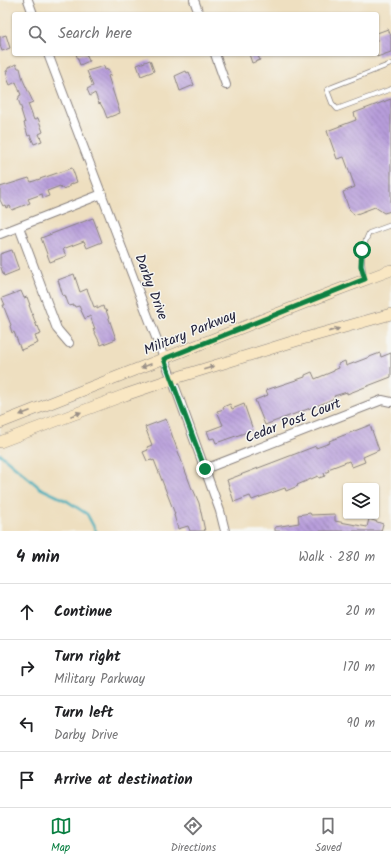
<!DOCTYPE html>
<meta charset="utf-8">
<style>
:root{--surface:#fff;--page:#f2f2f2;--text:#202124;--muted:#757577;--line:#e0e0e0;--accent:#0b8043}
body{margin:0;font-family:Kalam,sans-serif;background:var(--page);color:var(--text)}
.controls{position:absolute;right:12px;bottom:12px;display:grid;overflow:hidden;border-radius:4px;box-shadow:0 1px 3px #0004}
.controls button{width:36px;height:36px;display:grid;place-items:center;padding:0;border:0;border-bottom:1px solid var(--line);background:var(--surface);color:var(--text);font:20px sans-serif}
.stop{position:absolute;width:12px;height:12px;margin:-9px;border:3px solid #0b8043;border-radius:50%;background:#fff}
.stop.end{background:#0b8043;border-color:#fff;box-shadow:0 1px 4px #0008}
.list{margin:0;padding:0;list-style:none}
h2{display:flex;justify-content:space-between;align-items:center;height:52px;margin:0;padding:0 16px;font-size:17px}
h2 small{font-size:13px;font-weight:400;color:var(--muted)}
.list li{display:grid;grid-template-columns:26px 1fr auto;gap:12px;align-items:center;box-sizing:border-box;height:56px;padding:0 16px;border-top:1px solid var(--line)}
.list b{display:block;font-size:15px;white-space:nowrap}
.list p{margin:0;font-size:13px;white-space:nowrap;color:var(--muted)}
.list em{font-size:13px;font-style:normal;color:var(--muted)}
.icon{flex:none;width:22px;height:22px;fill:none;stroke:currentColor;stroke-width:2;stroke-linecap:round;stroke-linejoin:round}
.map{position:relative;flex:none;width:391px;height:531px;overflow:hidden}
.search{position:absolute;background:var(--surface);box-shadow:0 1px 3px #0004;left:12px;right:12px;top:12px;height:44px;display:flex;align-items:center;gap:10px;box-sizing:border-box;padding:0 14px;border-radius:4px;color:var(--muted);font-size:15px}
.sheet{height:276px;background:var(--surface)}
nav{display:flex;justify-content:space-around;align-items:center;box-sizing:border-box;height:56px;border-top:1px solid var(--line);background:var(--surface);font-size:11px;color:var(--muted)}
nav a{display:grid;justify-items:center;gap:2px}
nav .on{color:var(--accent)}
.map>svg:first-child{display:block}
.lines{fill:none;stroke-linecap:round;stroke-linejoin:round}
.stream{stroke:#3cabb9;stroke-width:2.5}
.building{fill:url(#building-back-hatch)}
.service-casing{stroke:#88807e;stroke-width:5.5}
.minor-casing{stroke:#88807e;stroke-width:10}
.secondary-casing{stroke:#88807e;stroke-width:12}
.service{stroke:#fff;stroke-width:4}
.minor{stroke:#fff;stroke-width:8}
.secondary{stroke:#f9e7c3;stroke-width:11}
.oneway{fill:#988e86}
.route{stroke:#0b8043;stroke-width:5}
.labels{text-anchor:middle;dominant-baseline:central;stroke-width:3;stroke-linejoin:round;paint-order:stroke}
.street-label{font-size:14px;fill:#22223b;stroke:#f6f6f2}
</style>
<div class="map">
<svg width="391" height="531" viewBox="0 0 391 531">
<defs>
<pattern id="building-back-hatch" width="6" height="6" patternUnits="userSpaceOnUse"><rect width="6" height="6" fill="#b79dda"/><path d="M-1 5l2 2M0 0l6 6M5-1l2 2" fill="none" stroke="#9480b2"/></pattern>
</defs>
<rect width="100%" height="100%" fill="#f6f6f2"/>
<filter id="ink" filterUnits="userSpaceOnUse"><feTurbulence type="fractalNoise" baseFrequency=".025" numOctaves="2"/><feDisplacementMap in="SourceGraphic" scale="8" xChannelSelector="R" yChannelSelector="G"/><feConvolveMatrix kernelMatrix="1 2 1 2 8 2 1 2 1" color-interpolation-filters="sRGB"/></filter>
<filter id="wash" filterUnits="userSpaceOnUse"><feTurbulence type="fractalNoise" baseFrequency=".012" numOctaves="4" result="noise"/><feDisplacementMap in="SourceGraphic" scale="16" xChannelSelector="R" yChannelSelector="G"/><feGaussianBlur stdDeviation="0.9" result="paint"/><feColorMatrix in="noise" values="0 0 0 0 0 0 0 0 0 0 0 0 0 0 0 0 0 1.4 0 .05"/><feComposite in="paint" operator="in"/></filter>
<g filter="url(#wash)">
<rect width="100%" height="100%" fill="#eedfc0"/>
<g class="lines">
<!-- stream -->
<path class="stream" d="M0 454 40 488 67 501 87 514 96 531"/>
</g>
<g id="blocks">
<!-- building -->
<path class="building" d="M388 29 391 36V52L377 57V33Z
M6 35 10 48 2 51 0 45V37Z
M76 54H86L89 61 80 65Z
M249 54H257L260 60 252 63Z
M150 60 154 71 141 76 137 65Z
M16 64 18 68H20L23 80 33 102 28 104 34 120 38 118 43 132 39 134 42 141 34 144 30 135 28 136 24 123H25L21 110H22L18 99 19 98V96L21 95 16 82 10 85 7 78 8 77 6 71 8 70V68Z
M104 66 105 70 108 69 111 75 108 76 120 113 107 118 104 110 100 103 99 104 95 93 90 96 87 89 93 86 87 71Z
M186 71 187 73 189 72 194 85 180 91 175 76Z
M391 99V211L384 213 375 207 354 215 349 209 343 192 355 187 344 157 337 159 327 131 356 120 354 113Z
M72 168 77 182 69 185V187L62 189 60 186 47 191 49 196 43 198 42 194 28 199 30 203 12 210 10 206 6 208 5 205 3 206 0 200V187L29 178 31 182Z
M93 218 102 242 87 248 84 241 63 249 66 256 50 262 41 238Z
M12 250 19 270 4 276 0 265V254Z
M74 274 80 292 87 289 94 307 97 306V309L103 306 104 310H106L116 339 101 345 93 329H95L90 316 85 319 79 306 75 307 74 305 69 306 65 295 63 296 58 280Z
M21 291 24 298 27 297 30 305H29L37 327 38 326 41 334 35 336 38 343 21 350 14 332 12 333 10 326 11 325 3 305H5L2 298Z
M380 353 381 357 391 353V377L347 394V392L334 396 335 398 324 403 265 425 255 400 268 395 266 390 305 377V375L312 372 315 379 334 371V370L339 368 338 364 345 361 346 366Z
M230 404 232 409 244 404 253 430 216 443 214 438 210 439 207 431 223 425 217 411 224 409 223 407Z
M166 419 192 489H193L199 503 205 531H190L188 526 178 529 174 515 175 514 154 460 152 461V460L147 461 143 452 148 450 147 447 152 445 145 427Z
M370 425 379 450 363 457 365 462 352 467 349 461 328 469 329 471 324 473 325 476 319 478 318 476 297 485 298 486 286 491 285 488 252 500 250 496 234 502 227 480 316 446V448L330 443 329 441Z
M310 513 311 515 335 514V521L367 527 369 519 383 524 381 531H275V527L299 523 298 515Z"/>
</g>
</g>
<g filter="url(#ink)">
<use href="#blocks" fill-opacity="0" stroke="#88807e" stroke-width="1"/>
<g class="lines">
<!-- service casing -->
<g class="service-casing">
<path id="service" d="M391 64 332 87 327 90 332 103 337 109 391 89
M365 279C360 262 361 249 369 233L391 225"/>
</g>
<!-- minor casing -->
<g class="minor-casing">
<path id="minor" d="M28 0 33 14
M194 0 199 14
M48 54 178 395 220 511 225 531
M215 54 226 85
M19 227 57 329 69 343
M0 234 102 194
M205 469 382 400 391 402"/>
</g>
<!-- secondary casing -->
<g class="secondary-casing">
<path id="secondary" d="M0 423 335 291 391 270
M0 442 125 395 172 379 295 341 391 314"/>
</g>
<!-- service -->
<use href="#service" class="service"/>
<!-- minor -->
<use href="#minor" class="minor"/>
<!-- secondary -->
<use href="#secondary" class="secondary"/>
</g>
<!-- one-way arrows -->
<defs><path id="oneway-solid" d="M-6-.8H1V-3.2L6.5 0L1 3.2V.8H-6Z"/></defs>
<g class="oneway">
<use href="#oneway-solid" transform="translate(334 330) rotate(-16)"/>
<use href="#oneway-solid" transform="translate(146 366) rotate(159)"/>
<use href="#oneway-solid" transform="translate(209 368) rotate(-17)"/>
<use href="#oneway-solid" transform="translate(25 413) rotate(159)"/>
<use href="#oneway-solid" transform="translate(76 414) rotate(-21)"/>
</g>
</g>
<g class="lines" filter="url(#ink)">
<!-- route -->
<path class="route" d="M205 469 164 359 365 279 361 266 362 250"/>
</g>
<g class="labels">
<!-- street labels -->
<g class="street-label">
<text transform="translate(151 287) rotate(69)">Darby Drive</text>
<text transform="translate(190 333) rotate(-22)">Military Parkway</text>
<text transform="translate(293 421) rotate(-21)">Cedar Post Court</text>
</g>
</g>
</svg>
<div class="controls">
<button><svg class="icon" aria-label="layers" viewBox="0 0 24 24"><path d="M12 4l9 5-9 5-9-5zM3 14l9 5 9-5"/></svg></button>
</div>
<div class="stop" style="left:362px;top:250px"></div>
<div class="stop end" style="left:205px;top:469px"></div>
<div class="search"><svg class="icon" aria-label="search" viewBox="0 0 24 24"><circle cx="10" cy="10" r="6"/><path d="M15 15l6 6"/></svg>Search here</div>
</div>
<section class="sheet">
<h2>4 min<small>Walk · 280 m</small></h2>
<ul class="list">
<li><svg class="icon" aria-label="ahead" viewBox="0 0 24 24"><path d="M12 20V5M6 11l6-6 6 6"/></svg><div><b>Continue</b></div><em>20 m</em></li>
<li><svg class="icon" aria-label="right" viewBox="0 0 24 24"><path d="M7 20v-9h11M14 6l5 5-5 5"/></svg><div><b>Turn right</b><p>Military Parkway</p></div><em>170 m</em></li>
<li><svg class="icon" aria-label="left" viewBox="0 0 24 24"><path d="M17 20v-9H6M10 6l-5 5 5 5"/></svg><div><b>Turn left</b><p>Darby Drive</p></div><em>90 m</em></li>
<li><svg class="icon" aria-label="arrive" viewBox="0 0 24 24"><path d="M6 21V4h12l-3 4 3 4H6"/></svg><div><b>Arrive at destination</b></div></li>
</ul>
</section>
<nav>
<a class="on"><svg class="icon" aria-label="map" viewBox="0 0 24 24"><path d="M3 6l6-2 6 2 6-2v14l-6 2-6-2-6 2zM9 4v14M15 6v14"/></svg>Map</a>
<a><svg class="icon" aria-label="directions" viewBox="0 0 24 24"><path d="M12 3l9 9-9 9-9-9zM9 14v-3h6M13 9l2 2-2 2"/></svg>Directions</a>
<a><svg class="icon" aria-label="saved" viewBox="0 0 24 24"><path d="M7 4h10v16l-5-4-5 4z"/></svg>Saved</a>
</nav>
